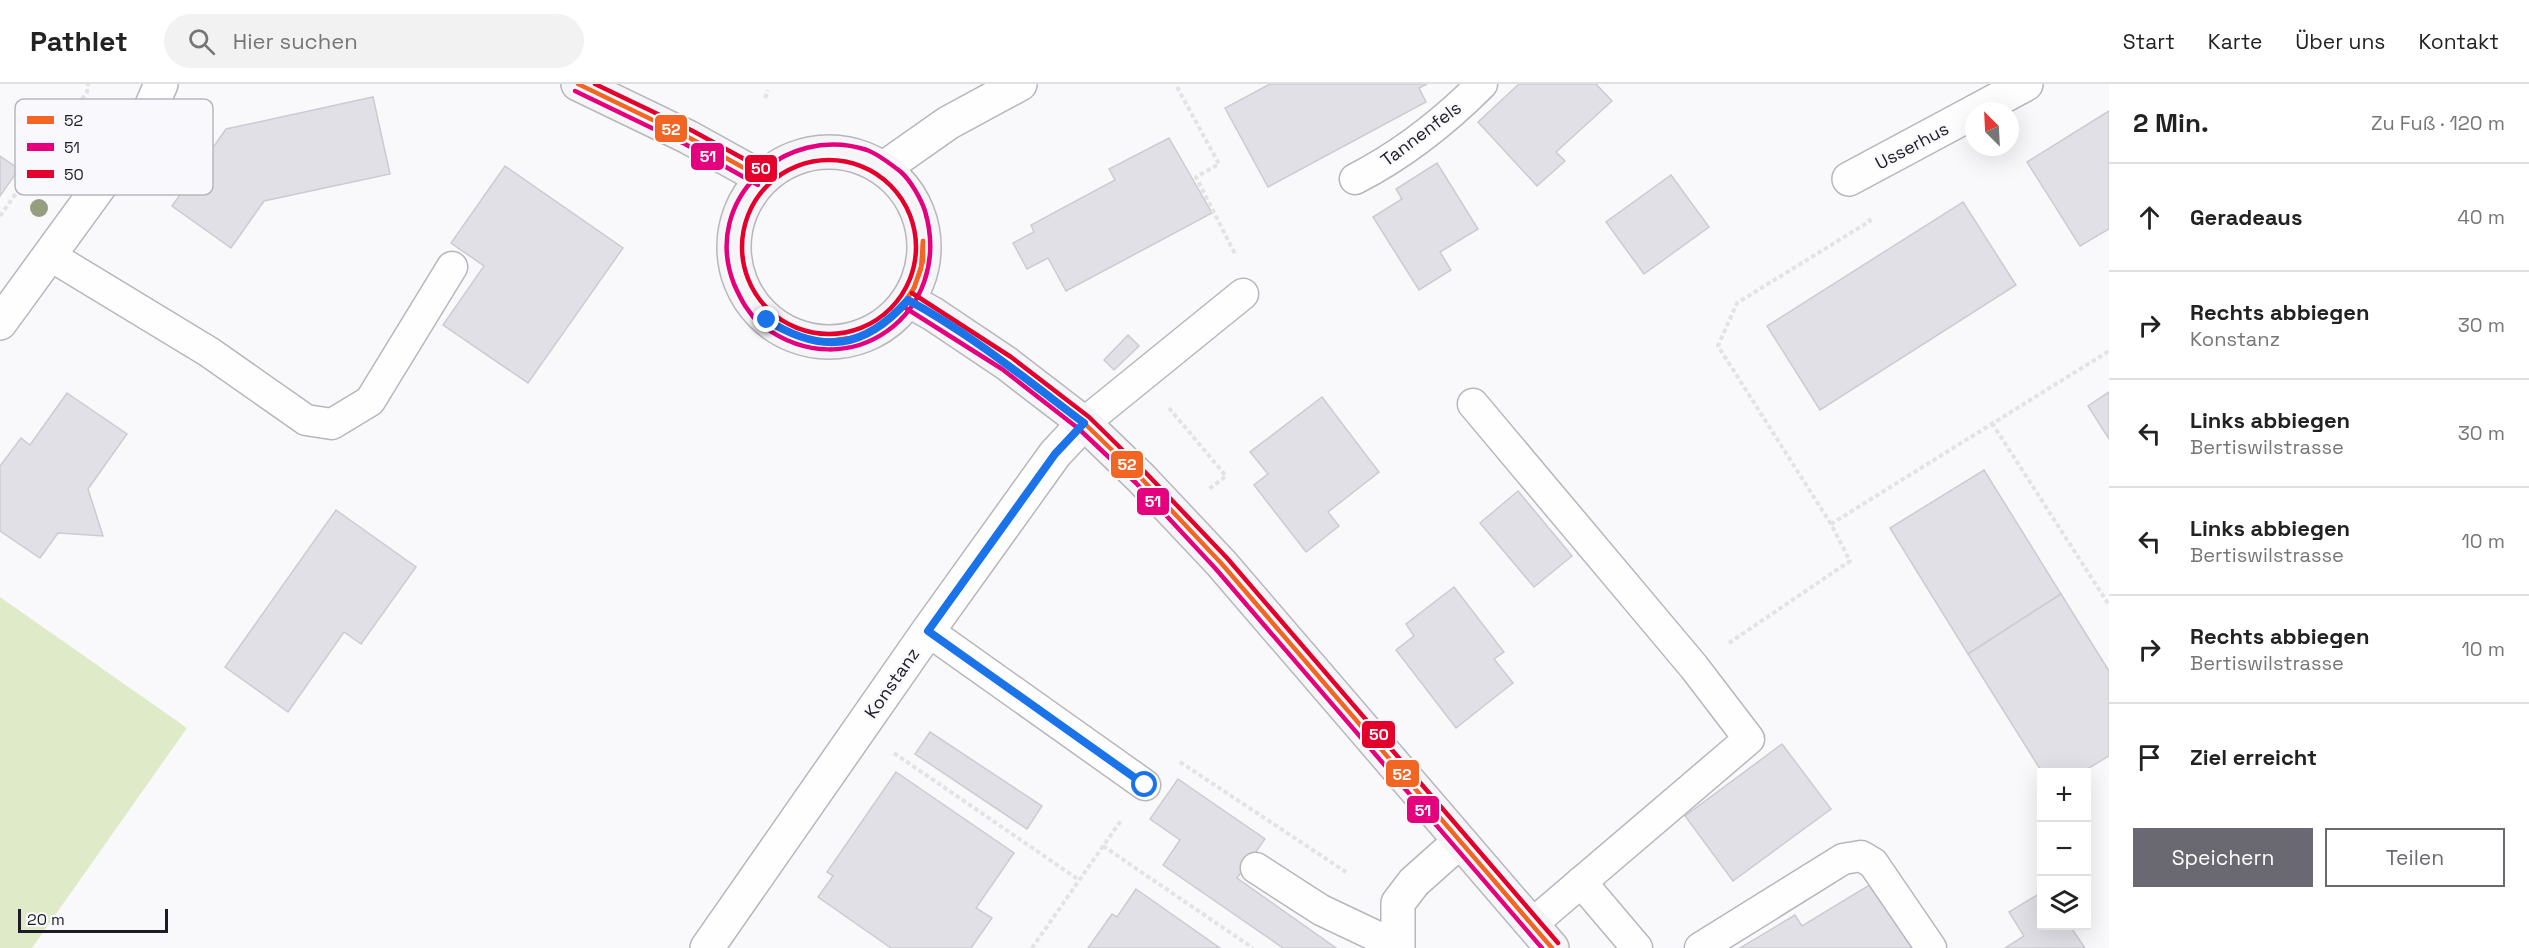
<!DOCTYPE html>
<html lang="de">
<meta charset="utf-8">
<style>
:root{--surface:#fff;--page:#f2f2f2;--text:#222;--muted:#767676;--line:#e0e0e0;--accent:#6a6971}
body{margin:0;font-family:"Space Grotesk",sans-serif;background:var(--page);color:var(--text)}
.controls{position:absolute;right:18px;bottom:18px;display:grid;overflow:hidden;border-radius:0px;box-shadow:0 6px 24px #0002}
.controls button{width:54px;height:54px;display:grid;place-items:center;padding:0;border:0;border-bottom:2px solid var(--line);background:var(--surface);color:var(--text);font:30px sans-serif}
.compass{position:absolute;left:1965px;top:18px;width:54px;height:54px;border-radius:50%;background:var(--surface);box-shadow:0 6px 24px #0002;rotate:336deg}
.scale{position:absolute;left:18px;bottom:15px;width:150px;box-sizing:border-box;padding-left:6px;border:3px solid #1d1c26;border-top:0;font-size:16px;line-height:21px;white-space:nowrap;color:#1d1c26;-webkit-text-stroke:4px #f8f8fd;paint-order:stroke}
.stop{position:absolute;width:18px;height:18px;margin:-14px;border:4px solid #1a73e8;border-radius:50%;background:#fff}
.stop.end{background:#1a73e8;border-color:#fff;box-shadow:0 2px 6px #0008}
.list{margin:0;padding:0;list-style:none}
h2{display:flex;justify-content:space-between;align-items:center;height:78px;margin:0;padding:0 24px;font-size:26px}
h2 small{font-size:20px;font-weight:400;color:var(--muted)}
.list li{display:grid;grid-template-columns:39px 1fr auto;gap:18px;align-items:center;box-sizing:border-box;height:108px;padding:0 24px;border-top:2px solid var(--line)}
.list b{display:block;font-size:22px;white-space:nowrap}
.list p{margin:0;font-size:20px;white-space:nowrap;color:var(--muted)}
.list em{font-size:20px;font-style:normal;color:var(--muted)}
.actions{display:flex;gap:12px;padding:18px 24px}
.actions a{flex:1;padding:14px 0;border:2px solid var(--accent);border-radius:0px;text-align:center;font-size:21px;color:var(--accent)}
.actions .main{background:var(--accent);color:#fff}
.icon{flex:none;width:33px;height:33px;fill:none;stroke:currentColor;stroke-width:2;stroke-linecap:round;stroke-linejoin:round}
.map{position:relative;flex:none;width:2109px;height:864px;overflow:hidden}
header{display:flex;align-items:center;gap:36px;box-sizing:border-box;height:84px;padding:0 30px;background:var(--surface);border-bottom:2px solid var(--line)}
header strong{font-size:28px}
nav{display:flex;gap:33px;margin-inline-start:auto;font-size:21px}
.search{width:420px;height:54px;background:var(--page);display:flex;align-items:center;gap:15px;box-sizing:border-box;padding:0 21px;border-radius:33px;color:var(--muted);font-size:22px}
main{display:flex}
aside{flex:1;background:var(--surface)}
.map>svg:first-child{display:block}
.green{fill:#dfebc8}
.building{fill:#e1e0e7;stroke:#cccbd2;stroke-width:1.5}
.lines{fill:none;stroke-linecap:round;stroke-linejoin:round}
.service-casing{stroke:#b8b6bd;stroke-width:33}
.minor-casing{stroke:#b8b6bd;stroke-width:36}
.tertiary-casing{stroke:#b8b6bd;stroke-width:36}
.secondary-casing{stroke:#b8b6bd;stroke-width:36}
.path{stroke:#e3e3e4;stroke-width:4;stroke-dasharray:4.5 3;stroke-linecap:butt}
.service{stroke:#fefeff;stroke-width:30}
.minor{stroke:#fefeff;stroke-width:33}
.tertiary{stroke:#fefeff;stroke-width:33}
.secondary{stroke:#f5f5f7;stroke-width:33}
.bus-1-casing{stroke:#f8f8fd;stroke-width:9}
.bus-2-casing{stroke:#f8f8fd;stroke-width:9}
.bus-3-casing{stroke:#f8f8fd;stroke-width:9}
.bus-1{stroke:#f26522;stroke-width:4.5}
.bus-2{stroke:#e5007d;stroke-width:4.5}
.bus-3{stroke:#e4002b;stroke-width:4.5}
.tree{fill:#969e80}
.route{stroke:#1a73e8;stroke-width:8}
.labels{text-anchor:middle;stroke-width:4.5;stroke-linejoin:round;paint-order:stroke}
.street-label{font-size:18px;fill:#1d1c26;stroke:#f8f8fd}
.key{fill:#f8f8fd;stroke:#b6b6bc;stroke-width:1.5}
.key-label{font-size:16px;fill:#1d1c26}
.line-badge{stroke:#f8f8fd;stroke-width:2}
.badge-label{font-size:16px;text-anchor:middle;font-weight:bold;fill:#fff}
</style>
<header>
<strong>Pathlet</strong>
<div class="search"><svg class="icon" aria-label="search" viewBox="0 0 24 24"><circle cx="10" cy="10" r="6"/><path d="M15 15l6 6"/></svg>Hier suchen</div>
<nav><a>Start</a><a>Karte</a><a>Über uns</a><a>Kontakt</a></nav>
</header>
<main>
<div class="map">
<svg width="2109" height="864" viewBox="0 0 2109 864">
<rect width="100%" height="100%" fill="#f9f9fc"/>
<polygon class="green" points="0,513 187,644 32,864 0,864"/>
<g class="building">
<polygon points="1270,0 1427,0 1419,4 1426,18 1268,103 1225,24"/>
<polygon points="1519,0 1596,0 1612,17 1556,68 1565,77 1537,102 1478,38"/>
<polygon points="373,13 390,90 264,117 231,164 172,122 226,45"/>
<polygon points="2109,27 2109,145 2080,162 2027,78"/>
<polygon points="1169,54 1212,129 1066,207 1048,174 1027,185 1013,159 1034,148 1031,141 1115,96 1109,85"/>
<polygon points="0,72 19,85 0,112"/>
<polygon points="1437,79 1478,145 1440,168 1451,186 1419,206 1373,133 1402,115 1396,105"/>
<polygon points="505,82 623,164 528,299 443,241 484,182 451,159"/>
<polygon points="1671,91 1709,143 1644,190 1606,138"/>
<polygon points="1963,118 2016,201 1820,326 1767,242"/>
<polygon points="1128,251 1139,262 1114,286 1104,276"/>
<polygon points="2109,308 2109,355 2088,322"/>
<polygon points="67,309 127,350 88,405 103,452 58,449 40,474 0,447 0,382 21,354 30,361"/>
<polygon points="1322,313 1379,388 1328,428 1339,442 1306,468 1254,401 1268,390 1250,368"/>
<polygon points="1984,386 2061,510 1968,570 1890,444"/>
<polygon points="1518,407 1572,472 1534,503 1480,439"/>
<polygon points="336,426 416,483 361,560 344,548 288,628 225,583"/>
<polygon points="1454,503 1504,568 1494,575 1513,599 1456,644 1396,566 1414,552 1406,540"/>
<polygon points="2061,510 2109,587 2109,672 2082,688 2042,688 1968,570"/>
<polygon points="930,648 1042,722 1027,745 915,670"/>
<polygon points="1782,660 1831,725 1733,797 1685,732"/>
<polygon points="896,688 1014,769 976,824 992,834 971,864 891,864 818,813 833,792 827,788"/>
<polygon points="1178,695 1265,755 1237,794 1336,864 1283,864 1163,781 1180,756 1150,735"/>
<polygon points="1876,797 1917,864 1740,864 1795,831 1802,842"/>
<polygon points="1136,805 1220,864 1088,864 1112,830 1117,833"/>
<polygon points="2042,808 2042,842 2070,842 2085,864 2005,864 2024,852 2009,828"/>
</g>
<g class="lines">
<defs>
<g id="service">
<path d="M1355 95C1402 71 1445 37 1482 0"/>
<polyline points="49,171 209,268 306,336 332,340 370,317 452,183"/>
<polyline points="1473,320 1694,583 1749,655 1531,841"/>
<polyline points="1084,339 1243,210"/>
<polyline points="928,547 1145,701"/>
<polyline points="1256,784 1321,826 1397,862"/>
<polyline points="1581,798 1637,864"/>
<polyline points="1700,864 1843,775 1861,772 1873,779 1931,864"/>
</g>
<g id="minor">
<polyline points="1976,27 2026,0"/>
<polyline points="1849,95 1974,28"/>
<polyline points="0,239 142,44 161,0"/>
<polyline points="707,864 928,547 1055,370 1084,339"/>
<polyline points="1398,864 1398,819 1414,798 1459,758"/>
</g>
<polyline id="tertiary" points="884,84 948,39 1020,0"/>
<g id="secondary">
<polyline points="578,0 688,53 762,94"/>
<circle cx="829" cy="163" r="95"/>
<polyline points="908,216 933,230 1006,279 1084,339 1141,394 1221,479 1552,864"/>
</g>
</defs>
<use href="#service" class="service-casing"/>
<use href="#minor" class="minor-casing"/>
<use href="#tertiary" class="tertiary-casing"/>
<use href="#secondary" class="secondary-casing"/>
<g class="path">
<polyline points="1177,3 1219,80 1196,93 1236,172"/>
<polyline points="765,14 768,6"/>
<polyline points="0,132 87,8 88,0"/>
<polyline points="1169,324 1226,392 1209,405"/>
<polyline points="1992,339 2109,521"/>
<polyline points="1831,440 1718,262 1737,219 1870,137 1868,133"/>
<polyline points="1729,559 1850,477 1831,440 2109,267"/>
<polyline points="894,669 1079,796"/>
<polyline points="1180,678 1349,790"/>
<polyline points="1103,762 1253,864"/>
<polyline points="1032,864 1122,735"/>
</g>
<use href="#service" class="service"/>
<use href="#minor" class="minor"/>
<use href="#tertiary" class="tertiary"/>
<use href="#secondary" class="secondary"/>
<defs>
<g id="bus-1">
<polyline points="578,0 688,53 762,94"/>
<polyline points="914,204 921,185 923,157"/>
<polyline points="914,204 923,177 923,157"/>
<polyline points="908,216 1006,279 1084,339 1141,394 1221,479 1552,864"/>
<polyline points="883,241 900,225 914,204"/>
<polyline points="883,241 899,227 914,204"/>
<polyline points="827,257 855,255 883,241"/>
<polyline points="827,257 858,253 883,241"/>
</g>
<g id="bus-2">
<polyline points="575,7 685,60 758,101"/>
<polyline points="904,223 1002,285 1079,345 1136,399 1215,484 1542,864"/>
<path d="M761 241C748 229 741 216 734 200 701 116 785 39 867 66 878 70 892 81 901 88 911 97 921 115 925 127 955 229 849 306 763 242"/>
</g>
<g id="bus-3">
<polyline points="595,0 691,46 766,87"/>
<circle cx="829" cy="163" r="87"/>
<polyline points="912,209 1011,273 1089,333 1146,389 1227,474 1558,859"/>
</g>
</defs>
<use href="#bus-1" class="bus-1-casing"/>
<use href="#bus-2" class="bus-2-casing"/>
<use href="#bus-3" class="bus-3-casing"/>
<use href="#bus-1" class="bus-1"/>
<use href="#bus-2" class="bus-2"/>
<use href="#bus-3" class="bus-3"/>
</g>
<circle class="tree" cx="39" cy="124" r="9"/>
<g class="lines">
<path class="route" d="M767 236C822 271 865 265 908 216 971 250 1027 296 1084 339L1055 370 928 547 1145 701"/>
</g>
<g class="labels">
<g class="street-label">
<text transform="translate(1421 50) rotate(-37)" y="6">Tannenfels</text>
<text transform="translate(1912 62) rotate(-28)" y="6">Usserhus</text>
<text transform="translate(892 599) rotate(-55)" y="6">Konstanz</text>
</g>
</g>
<rect x="15" y="15" width="198" height="96" rx="9" class="key"/>
<rect x="27" y="32" width="27" height="8" fill="#f26522"/>
<rect x="27" y="59" width="27" height="8" fill="#e5007d"/>
<rect x="27" y="86" width="27" height="8" fill="#e4002b"/>
<g class="key-label">
<text x="64" y="42">52</text>
<text x="64" y="69">51</text>
<text x="64" y="96">50</text>
</g>
<g class="line-badge">
<rect x="654" y="30" width="34" height="29" rx="6" fill="#f26522"/>
<rect x="690" y="58" width="35" height="29" rx="6" fill="#e5007d"/>
<rect x="744" y="70" width="34" height="29" rx="6" fill="#e4002b"/>
<rect x="1110" y="366" width="34" height="29" rx="6" fill="#f26522"/>
<rect x="1136" y="403" width="34" height="29" rx="6" fill="#e5007d"/>
<rect x="1361" y="636" width="35" height="29" rx="6" fill="#e4002b"/>
<rect x="1385" y="675" width="35" height="29" rx="6" fill="#f26522"/>
<rect x="1406" y="711" width="34" height="29" rx="6" fill="#e5007d"/>
</g>
<g class="badge-label">
<text x="671" y="51">52</text>
<text x="708" y="78">51</text>
<text x="761" y="90">50</text>
<text x="1127" y="386">52</text>
<text x="1153" y="423">51</text>
<text x="1379" y="656">50</text>
<text x="1402" y="696">52</text>
<text x="1423" y="732">51</text>
</g>
</svg>
<div class="controls">
<button>+</button>
<button>−</button>
<button><svg class="icon" aria-label="layers" viewBox="0 0 24 24"><path d="M12 4l9 5-9 5-9-5zM3 14l9 5 9-5"/></svg></button>
</div>
<svg class="compass" viewBox="-18 -18 36 36"><path d="M0-13l5 13h-10z" fill="#e53935"/><path d="M0 13l5-13h-10z" fill="#767676"/></svg>
<div class="scale">20 m</div>
<div class="stop" style="left:1145px;top:701px"></div>
<div class="stop end" style="left:767px;top:236px"></div>
</div>
<aside>
<h2>2 Min.<small>Zu Fuß · 120 m</small></h2>
<ul class="list">
<li><svg class="icon" aria-label="ahead" viewBox="0 0 24 24"><path d="M12 20V5M6 11l6-6 6 6"/></svg><div><b>Geradeaus</b></div><em>40 m</em></li>
<li><svg class="icon" aria-label="right" viewBox="0 0 24 24"><path d="M7 20v-9h11M14 6l5 5-5 5"/></svg><div><b>Rechts abbiegen</b><p>Konstanz</p></div><em>30 m</em></li>
<li><svg class="icon" aria-label="left" viewBox="0 0 24 24"><path d="M17 20v-9H6M10 6l-5 5 5 5"/></svg><div><b>Links abbiegen</b><p>Bertiswilstrasse</p></div><em>30 m</em></li>
<li><svg class="icon" aria-label="left" viewBox="0 0 24 24"><path d="M17 20v-9H6M10 6l-5 5 5 5"/></svg><div><b>Links abbiegen</b><p>Bertiswilstrasse</p></div><em>10 m</em></li>
<li><svg class="icon" aria-label="right" viewBox="0 0 24 24"><path d="M7 20v-9h11M14 6l5 5-5 5"/></svg><div><b>Rechts abbiegen</b><p>Bertiswilstrasse</p></div><em>10 m</em></li>
<li><svg class="icon" aria-label="arrive" viewBox="0 0 24 24"><path d="M6 21V4h12l-3 4 3 4H6"/></svg><div><b>Ziel erreicht</b></div></li>
</ul>
<div class="actions"><a class="main">Speichern</a><a>Teilen</a></div>
</aside>
</main>
